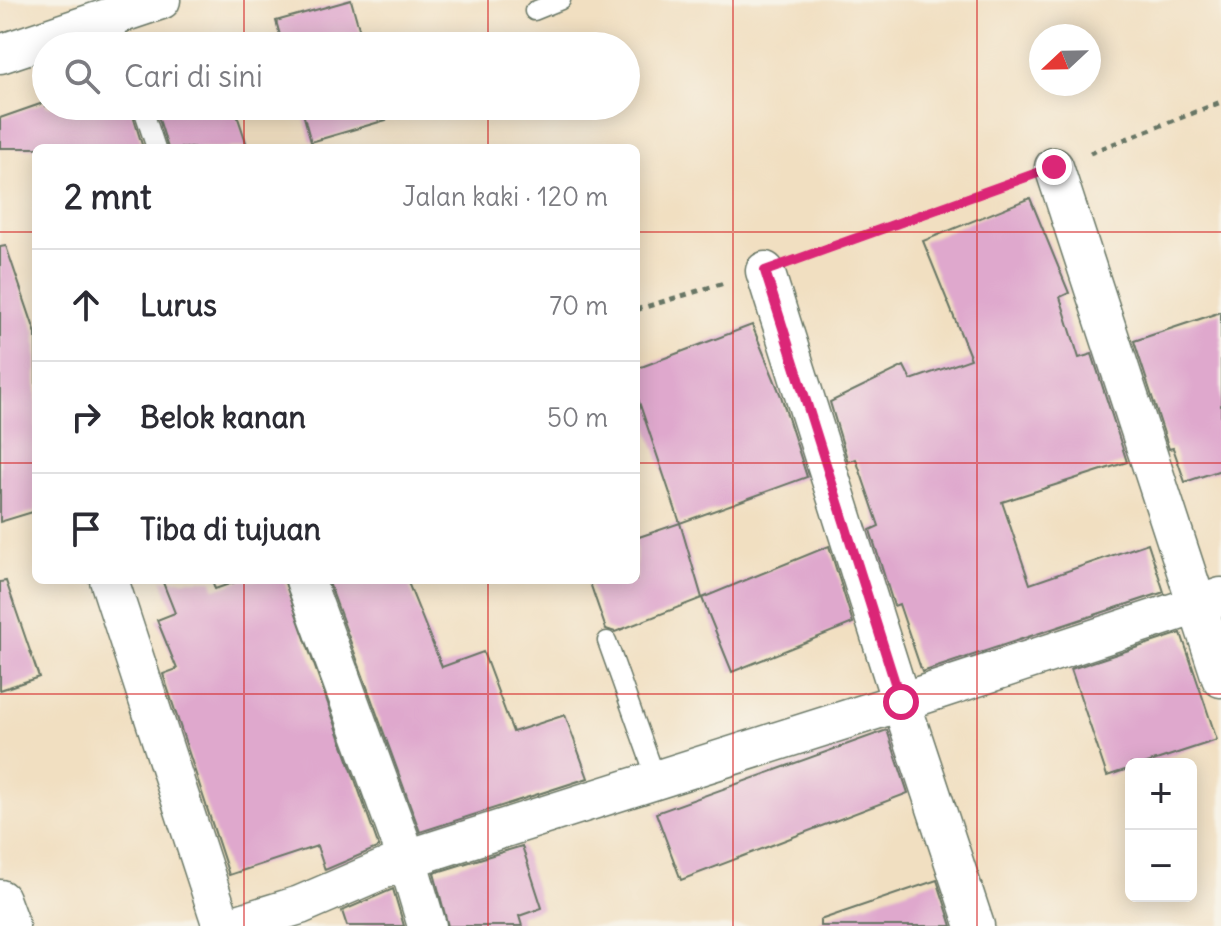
<!DOCTYPE html>
<html lang="id">
<meta charset="utf-8">
<style>
:root{--surface:#fff;--page:#f7f7f7;--text:#2b2b33;--muted:#7c7c81;--line:#e1e1e2}
body{margin:0;font-family:Delius,sans-serif;background:var(--page);color:var(--text)}
.controls{position:absolute;right:24px;bottom:24px;display:grid;overflow:hidden;border-radius:12px;box-shadow:0 4px 20px #0003}
.controls button{width:72px;height:72px;display:grid;place-items:center;padding:0;border:0;border-bottom:2px solid var(--line);background:var(--surface);color:var(--text);font:40px sans-serif}
.compass{position:absolute;left:1029px;top:24px;width:72px;height:72px;border-radius:50%;background:var(--surface);box-shadow:0 4px 20px #0003;rotate:248deg}
.stop{position:absolute;width:24px;height:24px;margin:-18px;border:6px solid #db2777;border-radius:50%;background:#fff}
.stop.end{background:#db2777;border-color:#fff;box-shadow:0 2px 8px #0008}
.list{margin:0;padding:0;list-style:none}
h2{display:flex;justify-content:space-between;align-items:center;height:104px;margin:0;padding:0 32px;font-size:34px}
h2 small{font-size:26px;font-weight:400;color:var(--muted)}
.list li{display:grid;grid-template-columns:52px 1fr auto;gap:24px;align-items:center;box-sizing:border-box;height:112px;padding:0 32px;border-top:2px solid var(--line)}
.list b{display:block;font-size:30px;white-space:nowrap}
.list em{font-size:26px;font-style:normal;color:var(--muted)}
.icon{flex:none;width:44px;height:44px;fill:none;stroke:currentColor;stroke-width:2;stroke-linecap:round;stroke-linejoin:round}
.map{position:relative;flex:none;width:1221px;height:926px;overflow:hidden}
.search{position:absolute;background:var(--surface);box-shadow:0 4px 20px #0003;left:32px;top:32px;width:608px;height:88px;display:flex;align-items:center;gap:20px;box-sizing:border-box;padding:0 28px;border-radius:44px;color:var(--muted);font-size:30px}
.panel{position:absolute;background:var(--surface);box-shadow:0 4px 20px #0003;left:32px;top:144px;width:608px;height:440px;border-radius:12px}
.map>svg:first-child{display:block}
.building{fill:#dfa8cd}
.lines{fill:none;stroke-linecap:round;stroke-linejoin:round}
.service-casing{stroke:#687665;stroke-width:21}
.minor-casing{stroke:#687665;stroke-width:41}
.path{stroke:#687665;stroke-width:5;stroke-dasharray:6 6;stroke-linecap:butt}
.service{stroke:#fff;stroke-width:18}
.minor{stroke:#fff;stroke-width:38}
.route{stroke:#db2777;stroke-width:10}
.grid{fill:none;stroke:#d62828;stroke-width:2;stroke-opacity:0.55}
</style>
<div class="map">
<svg width="1221" height="926" viewBox="0 0 1221 926">
<rect width="100%" height="100%" fill="#f7f3e8"/>
<filter id="ink" filterUnits="userSpaceOnUse"><feTurbulence type="fractalNoise" baseFrequency=".0125" numOctaves="2"/><feDisplacementMap in="SourceGraphic" scale="16" xChannelSelector="R" yChannelSelector="G"/><feConvolveMatrix kernelMatrix="1 2 1 2 8 2 1 2 1" color-interpolation-filters="sRGB"/></filter>
<filter id="wash" filterUnits="userSpaceOnUse"><feTurbulence type="fractalNoise" baseFrequency=".006" numOctaves="4" result="noise"/><feDisplacementMap in="SourceGraphic" scale="32" xChannelSelector="R" yChannelSelector="G"/><feGaussianBlur stdDeviation="1.8" result="paint"/><feColorMatrix in="noise" values="0 0 0 0 0 0 0 0 0 0 0 0 0 0 0 0 0 1.4 0 .05"/><feComposite in="paint" operator="in"/></filter>
<g filter="url(#wash)">
<rect width="100%" height="100%" fill="#f1dfc1"/>
<g id="blocks">
<g class="building">
<polygon points="351,0 364,46 283,46 276,21"/>
<polygon points="46,102 46,106 130,106 143,148 0,148 0,118"/>
<polygon points="155,106 234,106 248,148 168,148"/>
<polygon points="301,106 382,106 386,120 311,142"/>
<polygon points="1030,198 1069,293 1060,297 1079,358 1092,354 1127,462 1002,502 1030,584 1148,543 1164,592 922,672 899,604 894,606 870,530 879,526 856,459 848,462 830,402 904,366 911,380 971,359 923,241"/>
<polygon points="6,246 36,334 36,511 0,522 0,247"/>
<polygon points="1221,312 1221,470 1185,482 1173,448 1169,449 1134,341"/>
<polygon points="752,325 781,396 807,477 680,523 636,393 636,369"/>
<polygon points="680,523 702,598 615,632 606,629 589,580 636,580 636,538"/>
<polygon points="829,546 853,623 732,672 702,598"/>
<polygon points="162,580 212,580 215,589 241,580 284,580 379,847 325,870 317,846 229,875 163,674 177,669 157,620 175,613"/>
<polygon points="328,580 407,580 442,667 483,652 513,732 565,715 588,778 420,832"/>
<polygon points="6,581 39,677 0,690 0,582"/>
<polygon points="1181,633 1217,740 1144,764 1131,764 1131,768 1107,776 1071,669"/>
<polygon points="887,730 908,793 681,880 656,813"/>
<polygon points="522,846 542,908 519,916 522,926 448,926 434,873"/>
<polygon points="937,880 952,926 820,926 820,920"/>
<polygon points="393,889 404,926 347,926 342,911"/>
</g>
</g>
</g>
<g filter="url(#ink)">
<use href="#blocks" fill-opacity="0" stroke="#687665" stroke-width="2"/>
<g class="lines">
<defs>
<g id="service">
<polyline points="534,11 561,0"/>
<polyline points="107,18 122,46"/>
<polyline points="142,106 156,148"/>
<polyline points="607,641 657,781"/>
</g>
<g id="minor">
<polyline points="0,54 161,0"/>
<polyline points="1054,167 1221,678"/>
<polyline points="765,271 901,702 1221,597"/>
<polyline points="109,580 222,926"/>
<polyline points="305,580 407,859 427,926"/>
<polyline points="0,899 10,926"/>
<polyline points="231,926 300,905 407,859 901,702 975,926"/>
</g>
</defs>
<use href="#service" class="service-casing"/>
<use href="#minor" class="minor-casing"/>
<g class="path">
<polyline points="1090,153 1221,102"/>
<polyline points="801,258 1017,180"/>
<polyline points="636,310 727,282"/>
</g>
<use href="#service" class="service"/>
<use href="#minor" class="minor"/>
</g>
</g>
<g class="lines" filter="url(#ink)">
<polyline class="route" points="901,702 765,271 1054,167"/>
</g>
<path class="grid" d="M244 0V46M488 0V46M733 0V926M977 0V926M244 106V148M488 106V148M0 232H36M636 232H1221M0 463H36M636 463H1221M244 580V926M488 580V926M0 694H1221"/>
</svg>
<div class="controls">
<button>+</button>
<button>−</button>
</div>
<svg class="compass" viewBox="-18 -18 36 36"><path d="M0-13l5 13h-10z" fill="#e53935"/><path d="M0 13l5-13h-10z" fill="#7c7c81"/></svg>
<div class="stop" style="left:901px;top:702px"></div>
<div class="stop end" style="left:1054px;top:167px"></div>
<div class="search"><svg class="icon" aria-label="search" viewBox="0 0 24 24"><circle cx="10" cy="10" r="6"/><path d="M15 15l6 6"/></svg>Cari di sini</div>
<section class="panel">
<h2>2 mnt<small>Jalan kaki · 120 m</small></h2>
<ul class="list">
<li><svg class="icon" aria-label="ahead" viewBox="0 0 24 24"><path d="M12 20V5M6 11l6-6 6 6"/></svg><div><b>Lurus</b></div><em>70 m</em></li>
<li><svg class="icon" aria-label="right" viewBox="0 0 24 24"><path d="M7 20v-9h11M14 6l5 5-5 5"/></svg><div><b>Belok kanan</b></div><em>50 m</em></li>
<li><svg class="icon" aria-label="arrive" viewBox="0 0 24 24"><path d="M6 21V4h12l-3 4 3 4H6"/></svg><div><b>Tiba di tujuan</b></div></li>
</ul>
</section>
</div>
